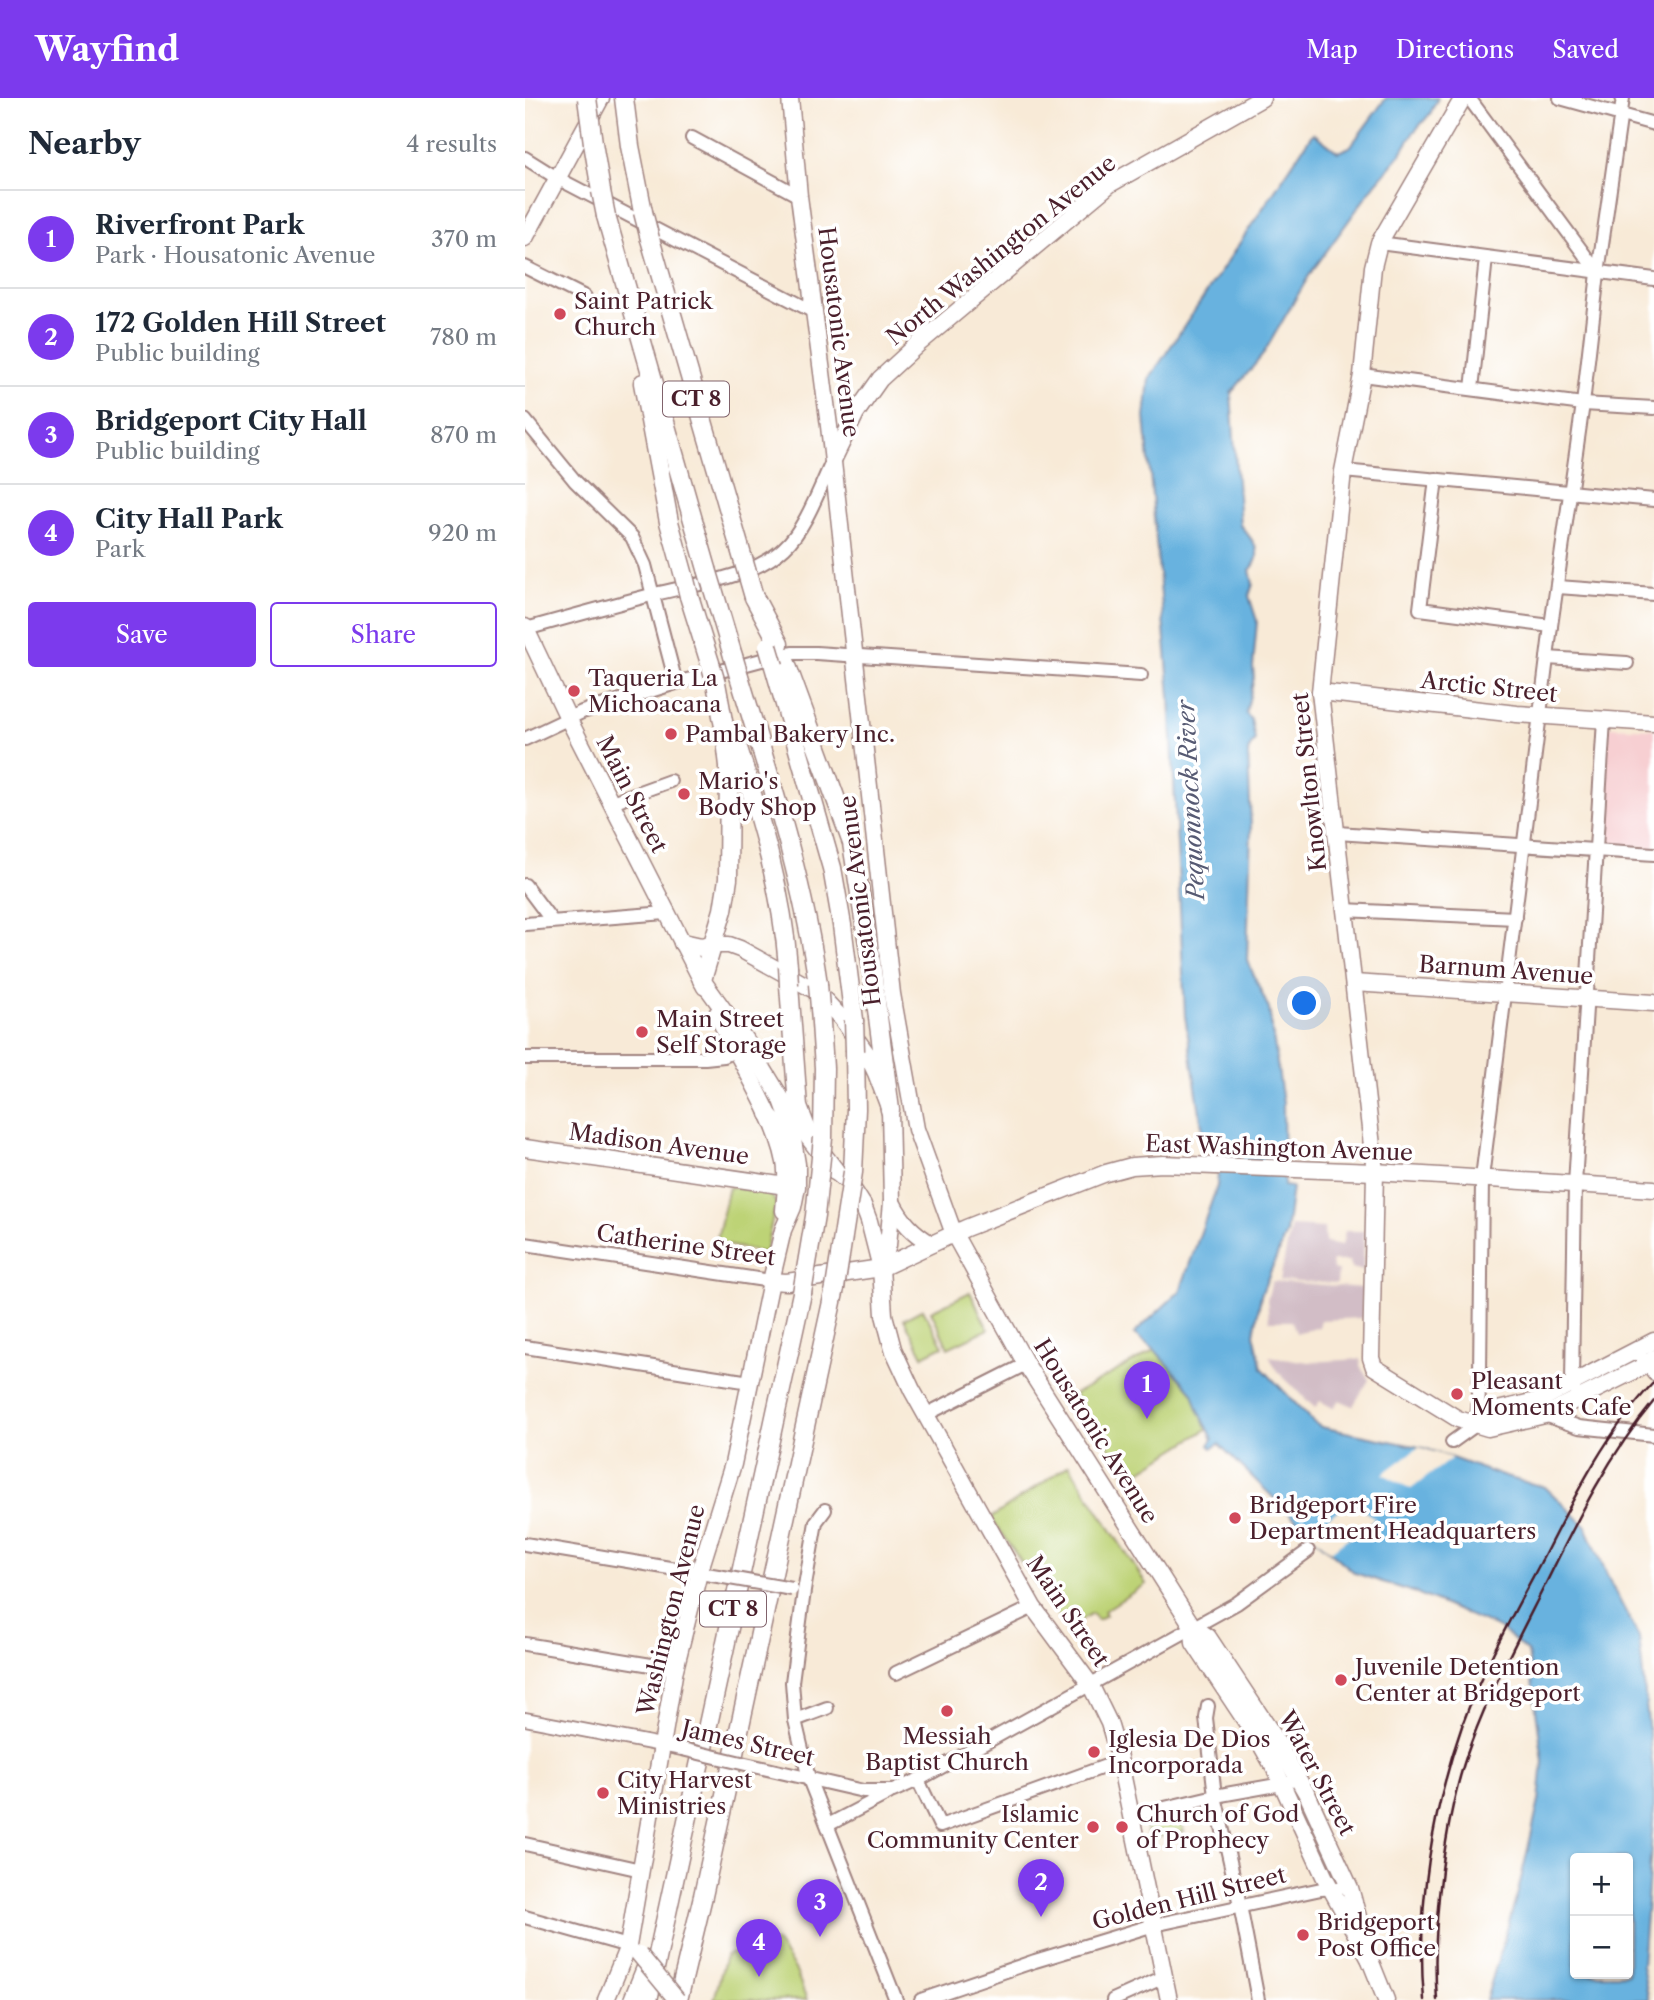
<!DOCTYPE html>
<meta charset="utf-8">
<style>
:root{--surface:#fff;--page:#f6f6f7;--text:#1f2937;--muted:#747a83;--line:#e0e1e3;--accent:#7c3aed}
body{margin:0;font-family:"Libre Caslon Text",serif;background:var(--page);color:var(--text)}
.controls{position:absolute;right:21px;bottom:21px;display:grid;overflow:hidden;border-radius:7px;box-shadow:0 2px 5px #0004}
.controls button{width:63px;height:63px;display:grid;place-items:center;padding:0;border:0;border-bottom:2px solid var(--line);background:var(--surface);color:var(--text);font:35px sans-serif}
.you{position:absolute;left:780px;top:906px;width:24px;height:24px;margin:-18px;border:5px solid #fff;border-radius:50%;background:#1a73e8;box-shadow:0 0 0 10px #1a73e833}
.badge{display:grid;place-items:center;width:46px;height:46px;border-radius:50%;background:var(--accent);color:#fff;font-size:23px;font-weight:700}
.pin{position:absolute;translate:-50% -58px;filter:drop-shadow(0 2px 4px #0008)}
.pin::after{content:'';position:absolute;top:37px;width:24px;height:21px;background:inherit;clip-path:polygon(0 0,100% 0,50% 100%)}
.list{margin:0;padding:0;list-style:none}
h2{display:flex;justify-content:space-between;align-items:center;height:91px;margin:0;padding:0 28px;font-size:30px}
h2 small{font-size:23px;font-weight:400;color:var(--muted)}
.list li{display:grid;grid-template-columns:46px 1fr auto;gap:21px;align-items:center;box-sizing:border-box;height:98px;padding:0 28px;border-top:2px solid var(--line)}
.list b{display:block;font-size:26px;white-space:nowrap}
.list p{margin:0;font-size:23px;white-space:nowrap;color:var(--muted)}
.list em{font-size:23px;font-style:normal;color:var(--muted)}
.actions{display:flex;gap:14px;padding:21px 28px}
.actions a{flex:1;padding:16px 0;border:2px solid var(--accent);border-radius:7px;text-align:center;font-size:24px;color:var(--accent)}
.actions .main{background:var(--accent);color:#fff}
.map{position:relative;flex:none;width:1129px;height:1902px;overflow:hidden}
header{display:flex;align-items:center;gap:42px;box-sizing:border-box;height:98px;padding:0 35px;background:var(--accent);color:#fff}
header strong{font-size:33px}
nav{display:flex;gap:38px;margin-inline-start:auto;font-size:24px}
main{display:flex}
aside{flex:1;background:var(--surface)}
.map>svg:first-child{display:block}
.built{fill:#f7cfd2}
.industrial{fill:#d2bdc6}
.green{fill:#bdd376;stroke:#847950;stroke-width:2}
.water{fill:#67b2df;stroke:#586885;stroke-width:2;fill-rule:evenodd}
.pier{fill:#f8ead7}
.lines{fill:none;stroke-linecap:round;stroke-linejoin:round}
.minor-casing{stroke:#a18481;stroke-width:16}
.major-casing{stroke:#a18481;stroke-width:19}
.highway-casing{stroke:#a18481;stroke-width:21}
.minor{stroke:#fff;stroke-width:12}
.major{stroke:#fff;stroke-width:16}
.highway{stroke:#fff;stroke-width:18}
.rail{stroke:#4a1f2b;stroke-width:2.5}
.minor-bridge-casing{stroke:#a18481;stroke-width:16;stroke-linecap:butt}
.major-bridge-casing{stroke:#a18481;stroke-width:19;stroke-linecap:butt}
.highway-bridge-casing{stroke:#a18481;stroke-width:21;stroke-linecap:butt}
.minor-bridge{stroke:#fff;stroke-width:12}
.major-bridge{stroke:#fff;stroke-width:16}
.highway-bridge{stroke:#fff;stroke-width:18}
.poi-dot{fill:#d1495b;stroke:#fff;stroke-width:2.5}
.labels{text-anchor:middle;stroke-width:7;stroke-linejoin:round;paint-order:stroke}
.shield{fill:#fff;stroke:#80626b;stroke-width:2}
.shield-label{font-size:21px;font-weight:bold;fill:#4a1f2b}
.street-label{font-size:23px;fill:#4a1f2b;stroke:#fff}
.poi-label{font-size:23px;fill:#4a1f2b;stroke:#fff;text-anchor:start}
.water-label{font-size:24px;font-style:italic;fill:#565a73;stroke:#fff}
</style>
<header>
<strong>Wayfind</strong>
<nav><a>Map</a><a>Directions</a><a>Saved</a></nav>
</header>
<main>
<aside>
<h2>Nearby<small>4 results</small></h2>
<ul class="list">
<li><span class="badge">1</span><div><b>Riverfront Park</b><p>Park · Housatonic Avenue</p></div><em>370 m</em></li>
<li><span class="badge">2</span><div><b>172 Golden Hill Street</b><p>Public building</p></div><em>780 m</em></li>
<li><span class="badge">3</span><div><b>Bridgeport City Hall</b><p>Public building</p></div><em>870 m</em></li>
<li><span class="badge">4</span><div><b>City Hall Park</b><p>Park</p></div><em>920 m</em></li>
</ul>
<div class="actions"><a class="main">Save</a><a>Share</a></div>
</aside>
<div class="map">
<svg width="1129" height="1902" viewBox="0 0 1129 1902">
<rect width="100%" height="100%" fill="#fff"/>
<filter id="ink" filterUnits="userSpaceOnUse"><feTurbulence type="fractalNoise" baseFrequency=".0143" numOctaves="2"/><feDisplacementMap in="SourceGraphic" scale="14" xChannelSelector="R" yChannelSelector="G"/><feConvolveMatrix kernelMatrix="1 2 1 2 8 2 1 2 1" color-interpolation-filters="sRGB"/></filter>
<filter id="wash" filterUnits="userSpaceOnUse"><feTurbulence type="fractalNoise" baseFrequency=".00686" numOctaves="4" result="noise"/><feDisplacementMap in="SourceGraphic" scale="28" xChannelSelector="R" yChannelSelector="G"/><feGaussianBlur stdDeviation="1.57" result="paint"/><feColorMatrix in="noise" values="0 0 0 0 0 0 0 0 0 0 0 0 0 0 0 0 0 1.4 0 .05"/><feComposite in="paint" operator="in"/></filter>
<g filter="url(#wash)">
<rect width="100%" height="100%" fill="#f8ead7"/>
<polygon class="built" points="1084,629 1129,631 1129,750 1076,745"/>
<g class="industrial">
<polygon points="766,1128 799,1130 800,1145 817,1148 820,1133 839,1133 838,1173 827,1170 824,1163 807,1163 808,1172 813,1173 812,1185 755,1182"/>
<polygon points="747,1183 838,1190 837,1220 796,1222 794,1229 771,1235 767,1223 744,1223 742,1202"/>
<polygon points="744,1258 784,1264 836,1261 835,1268 844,1282 828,1308 814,1302 808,1310 795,1303 790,1310 752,1273"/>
</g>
<g class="green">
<polygon points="204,1089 244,1094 251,1105 240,1155 191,1145"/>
<polygon points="445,1194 463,1231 423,1250 406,1213"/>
<polygon points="398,1211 418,1248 398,1258 379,1221"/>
<polygon points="630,1252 668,1295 682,1331 604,1380 549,1296"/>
<polygon points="544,1367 621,1486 579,1513 581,1517 572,1522 567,1515 542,1531 466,1420"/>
<polygon points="655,1716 659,1734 623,1741 620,1723"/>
<polygon points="251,1844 270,1871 282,1902 189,1902 201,1857"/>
</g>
<path class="water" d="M861 0H913L905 16 888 35 875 57 851 85 785 176 737 258 706 295 715 427C727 441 741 456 725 472L728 486 724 498 732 523 728 569 729 580 721 615 726 622 730 641 723 653 726 730 722 862 744 911 758 1005 759 1088 767 1089 761 1135 736 1197 729 1236 737 1270 788 1324 796 1329 899 1350 980 1379 1020 1389 1061 1428 1086 1486 1114 1539 1129 1682V1712L1117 1868 1124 1902H961L993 1794 1014 1703 1018 1663 1003 1554 974 1530 894 1496 830 1475 783 1434 694 1346 687 1350 684 1347 688 1341 673 1311 668 1295 630 1252 609 1236 655 1193 692 1088 695 1051 680 1048 660 918 645 598 620 319 624 281 788 35 813 54 825 49ZM1050 1760H1103V1876H1050Z"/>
<g class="pier">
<polygon points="894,1349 927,1360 886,1391 858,1376"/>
<polygon points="825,1404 850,1420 806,1453 783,1434"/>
</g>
</g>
<g filter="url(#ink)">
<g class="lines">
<defs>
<g id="minor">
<polyline points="944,0 1073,175"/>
<polyline points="1035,0 1129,26"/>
<polyline points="167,40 274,98"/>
<polyline points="0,60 32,80 289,214"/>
<polyline points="854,145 1129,181"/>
<polyline points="0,169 60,199"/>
<polyline points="837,277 1058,306 1129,310"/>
<polyline points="947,291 961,160"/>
<polyline points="0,322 50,383 107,439 120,467 151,585"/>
<polyline points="818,373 1129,402"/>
<polyline points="911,381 895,511 1026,528"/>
<polyline points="1033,489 1129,496"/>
<path d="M1 531C44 519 87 507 130 496 170 486 228 480 259 450 281 430 295 389 308 362"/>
<polyline points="1022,560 1102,565"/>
<polyline points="0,641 57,614 151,585 244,560 267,555 291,555 616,577"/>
<polyline points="87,704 145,683"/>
<polyline points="812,735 1129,756"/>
<polyline points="0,787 27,823"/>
<polyline points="819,812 990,820"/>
<polyline points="0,826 141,815"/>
<polyline points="0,960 180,960 199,958 218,949"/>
<polyline points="0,1146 246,1183"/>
<polyline points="0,1249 225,1284"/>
<polyline points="1112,1253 1129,1276"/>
<polyline points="1049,1290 1047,1284 1050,1086 1079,622"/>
<polyline points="1019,1313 1020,1317 1054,1329 1129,1337"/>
<polyline points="400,1317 501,1266"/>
<polyline points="927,1344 952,1326 955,1276 957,1080 1026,528 1058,306 1073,175 1098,0"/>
<polyline points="300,1412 291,1424 279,1493 267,1584 270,1622 284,1681 371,1902"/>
<polyline points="0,1446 193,1478"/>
<polyline points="0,1546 150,1571"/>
<polyline points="371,1575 508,1509"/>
<polyline points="683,1608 681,1620 690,1698 715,1807 733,1902"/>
<polyline points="0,1621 157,1651"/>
<polyline points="270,1622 302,1610"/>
<polyline points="225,1667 338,1693 368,1693 393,1682 712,1505 783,1453"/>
<polyline points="393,1682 415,1728 595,1663"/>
<polyline points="606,1718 690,1698 763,1685"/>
<polyline points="303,1727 364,1695"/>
<polyline points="0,1746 116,1772"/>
<polyline points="0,1819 103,1848"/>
<polyline points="396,1902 510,1863 629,1827 796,1791 814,1790"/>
<polyline points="588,1902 639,1879"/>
</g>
<g id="major">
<polyline points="265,0 274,98 304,328 367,896 391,1031 429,1136 501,1266 668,1529 683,1539 746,1634 783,1698 825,1790 845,1862"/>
<polyline points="938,0 854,145 848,169 837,277 818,373 795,594 850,1074 846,1260 849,1269 933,1321 963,1330 1020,1317 1121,1267 1129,1260"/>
<polyline points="0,140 76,0"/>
<polyline points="309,360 331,315 355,281 392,247 585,86 737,0"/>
<polyline points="0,529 43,620 180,889"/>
<polyline points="795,594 992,616 1129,625"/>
<polyline points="188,847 204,847 215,851 291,893 317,921 342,956 351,975 365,1012 367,1104 363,1147 356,1170"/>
<polyline points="829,885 1129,905"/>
<path d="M192 916C213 961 251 1017 260 1064 263 1079 260 1097 259 1113"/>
<polyline points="243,1016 261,1035 269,1041"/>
<polyline points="0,1050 261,1088"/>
<polyline points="300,1065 324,1085 338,1107 344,1123 356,1170 359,1217 368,1251 387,1292 508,1509 565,1586 584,1625 593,1655 644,1902"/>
<path d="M367 1104C377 1124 388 1135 406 1146"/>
<polyline points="246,1183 262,1184 356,1170 441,1130 581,1075 607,1068 638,1066 850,1074 1129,1091"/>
<polyline points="952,1326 964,1314 1015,1302 1129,1243"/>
<polyline points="668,1529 669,1545 734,1643 751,1673 799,1778 845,1862 861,1902"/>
<polyline points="81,1902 103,1848 150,1571 174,1475 208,1366 246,1183 258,1132 268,1109 272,1089 272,1066 265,1024 257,1002 223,946 177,882"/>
</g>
<g id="highway">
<polyline points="99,0 105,48 118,114"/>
<polyline points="68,45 76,93"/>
<polyline points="81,118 182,471"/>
<polyline points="125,141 218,461"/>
<polyline points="118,285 144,424 159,478"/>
<polyline points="188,491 208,558"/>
<polyline points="164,498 185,565"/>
<polyline points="229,499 254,546"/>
<polyline points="261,565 327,745 346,865 365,1012"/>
<polyline points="249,568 307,770 317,827 329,922"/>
<path d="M214 578C245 680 278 780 293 886"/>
<path d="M208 634C232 712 257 787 263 868"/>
<polyline points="158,845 176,849 188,847"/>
<polyline points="177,882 198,812 203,781 204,668 200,634 191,585"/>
<polyline points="264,887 273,1009 285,1040 310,1073"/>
<polyline points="295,910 299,970 298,1040"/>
<polyline points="328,1074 331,1011 330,953"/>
<polyline points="108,1902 121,1870"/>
<polyline points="123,1902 277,1195"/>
<polyline points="153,1902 178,1798 310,1190"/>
</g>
</defs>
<use href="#minor" class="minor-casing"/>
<use href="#major" class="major-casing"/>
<use href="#highway" class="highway-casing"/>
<use href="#minor" class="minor"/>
<use href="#major" class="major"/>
<use href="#highway" class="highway"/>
<g class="rail">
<path d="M899 1902C891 1809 907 1713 938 1625 959 1567 990 1513 1019 1458 1050 1397 1081 1335 1129 1284"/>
<path d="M912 1902C906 1828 920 1714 946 1645 967 1588 996 1535 1023 1481 1054 1418 1084 1357 1129 1303"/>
</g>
<defs>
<g id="minor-bridge">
<polyline points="193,1478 267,1491"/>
<polyline points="157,1651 225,1667"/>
</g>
<polyline id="major-bridge" points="114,1856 152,1902"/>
<g id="highway-bridge">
<polyline points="62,0 68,45"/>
<polyline points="76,93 81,118"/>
<polyline points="118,114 125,141"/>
<polyline points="218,461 229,499"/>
<polyline points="182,471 188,491"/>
<polyline points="159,478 164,498"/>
<polyline points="243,548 249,568"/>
<polyline points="208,558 214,578"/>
<polyline points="185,565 191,585"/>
<polyline points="263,868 264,887"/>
<polyline points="293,886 295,910"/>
<polyline points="329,922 330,953"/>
<polyline points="310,1190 328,1074"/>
<polyline points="277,1195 290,1118 298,1040"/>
</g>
</defs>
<use href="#minor-bridge" class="minor-bridge-casing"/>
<use href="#major-bridge" class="major-bridge-casing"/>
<use href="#highway-bridge" class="highway-bridge-casing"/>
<use href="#minor-bridge" class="minor-bridge"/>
<use href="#major-bridge" class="major-bridge"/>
<use href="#highway-bridge" class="highway-bridge"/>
</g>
</g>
<g class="poi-dot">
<circle cx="35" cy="216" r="7"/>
<circle cx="49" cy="593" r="7"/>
<circle cx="146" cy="636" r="7"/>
<circle cx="159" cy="696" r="7"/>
<circle cx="117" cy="934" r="7"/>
<circle cx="932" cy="1296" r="7"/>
<circle cx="710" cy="1420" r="7"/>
<circle cx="816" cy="1582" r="7"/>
<circle cx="422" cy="1613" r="7"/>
<circle cx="569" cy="1654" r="7"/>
<circle cx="78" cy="1695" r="7"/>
<circle cx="568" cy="1729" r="7"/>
<circle cx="597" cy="1729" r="7"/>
<circle cx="778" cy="1837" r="7"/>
</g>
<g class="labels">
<g class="shield">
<rect x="138" y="283.5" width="66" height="35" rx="5"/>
<rect x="175" y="1493.5" width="66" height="35" rx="5"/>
</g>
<g class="shield-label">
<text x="171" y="308">CT 8</text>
<text x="208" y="1518">CT 8</text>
</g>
<g class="street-label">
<text transform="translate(476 152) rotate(-39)" y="8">North Washington Avenue</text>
<text transform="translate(314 234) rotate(83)" y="8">Housatonic Avenue</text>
<text transform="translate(964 589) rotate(6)" y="8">Arctic Street</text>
<text transform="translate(784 684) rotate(-96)" y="8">Knowlton Street</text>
<text transform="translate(107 696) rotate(63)" y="8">Main Street</text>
<text transform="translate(335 803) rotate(-97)" y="8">Housatonic Avenue</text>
<text transform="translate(981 872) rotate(4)" y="8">Barnum Avenue</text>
<text transform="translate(134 1046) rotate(8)" y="8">Madison Avenue</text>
<text transform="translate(754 1050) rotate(2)" y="8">East Washington Avenue</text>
<text transform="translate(161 1147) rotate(8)" y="8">Catherine Street</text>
<text transform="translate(571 1333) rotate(58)" y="8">Housatonic Avenue</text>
<text transform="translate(146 1512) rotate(-76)" y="8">Washington Avenue</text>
<text transform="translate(543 1513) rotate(56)" y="8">Main Street</text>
<text transform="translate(223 1645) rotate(13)" y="8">James Street</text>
<text transform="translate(792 1675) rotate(62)" y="8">Water Street</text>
<text transform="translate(664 1800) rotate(-14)" y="8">Golden Hill Street</text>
</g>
<g class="poi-label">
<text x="49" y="211">Saint Patrick<tspan x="49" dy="26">Church</tspan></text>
<text x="63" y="588">Taqueria La<tspan x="63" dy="26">Michoacana</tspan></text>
<text x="160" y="644">Pambal Bakery Inc.</text>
<text x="173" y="691">Mario's<tspan x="173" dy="26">Body Shop</tspan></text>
<text x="131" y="929">Main Street<tspan x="131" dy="26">Self Storage</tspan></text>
<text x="946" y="1291">Pleasant<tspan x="946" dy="26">Moments Cafe</tspan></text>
<text x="724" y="1415">Bridgeport Fire<tspan x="724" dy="26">Department Headquarters</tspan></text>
<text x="830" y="1577">Juvenile Detention<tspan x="830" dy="26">Center at Bridgeport</tspan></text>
<text x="422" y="1646" text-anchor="middle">Messiah<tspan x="422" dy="26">Baptist Church</tspan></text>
<text x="583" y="1649">Iglesia De Dios<tspan x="583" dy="26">Incorporada</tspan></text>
<text x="92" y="1690">City Harvest<tspan x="92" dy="26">Ministries</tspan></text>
<text x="554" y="1724" text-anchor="end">Islamic<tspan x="554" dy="26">Community Center</tspan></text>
<text x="611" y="1724">Church of God<tspan x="611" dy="26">of Prophecy</tspan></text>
<text x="792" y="1832">Bridgeport<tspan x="792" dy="26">Post Office</tspan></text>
</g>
<g class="water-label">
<text transform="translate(666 702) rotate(-93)" y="8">Pequonnock River</text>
</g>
</g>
</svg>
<div class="controls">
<button>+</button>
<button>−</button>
</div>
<div class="you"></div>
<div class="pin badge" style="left:622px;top:1321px">1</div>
<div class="pin badge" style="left:516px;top:1819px">2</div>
<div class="pin badge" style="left:295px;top:1839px">3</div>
<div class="pin badge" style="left:234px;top:1879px">4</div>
</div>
</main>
